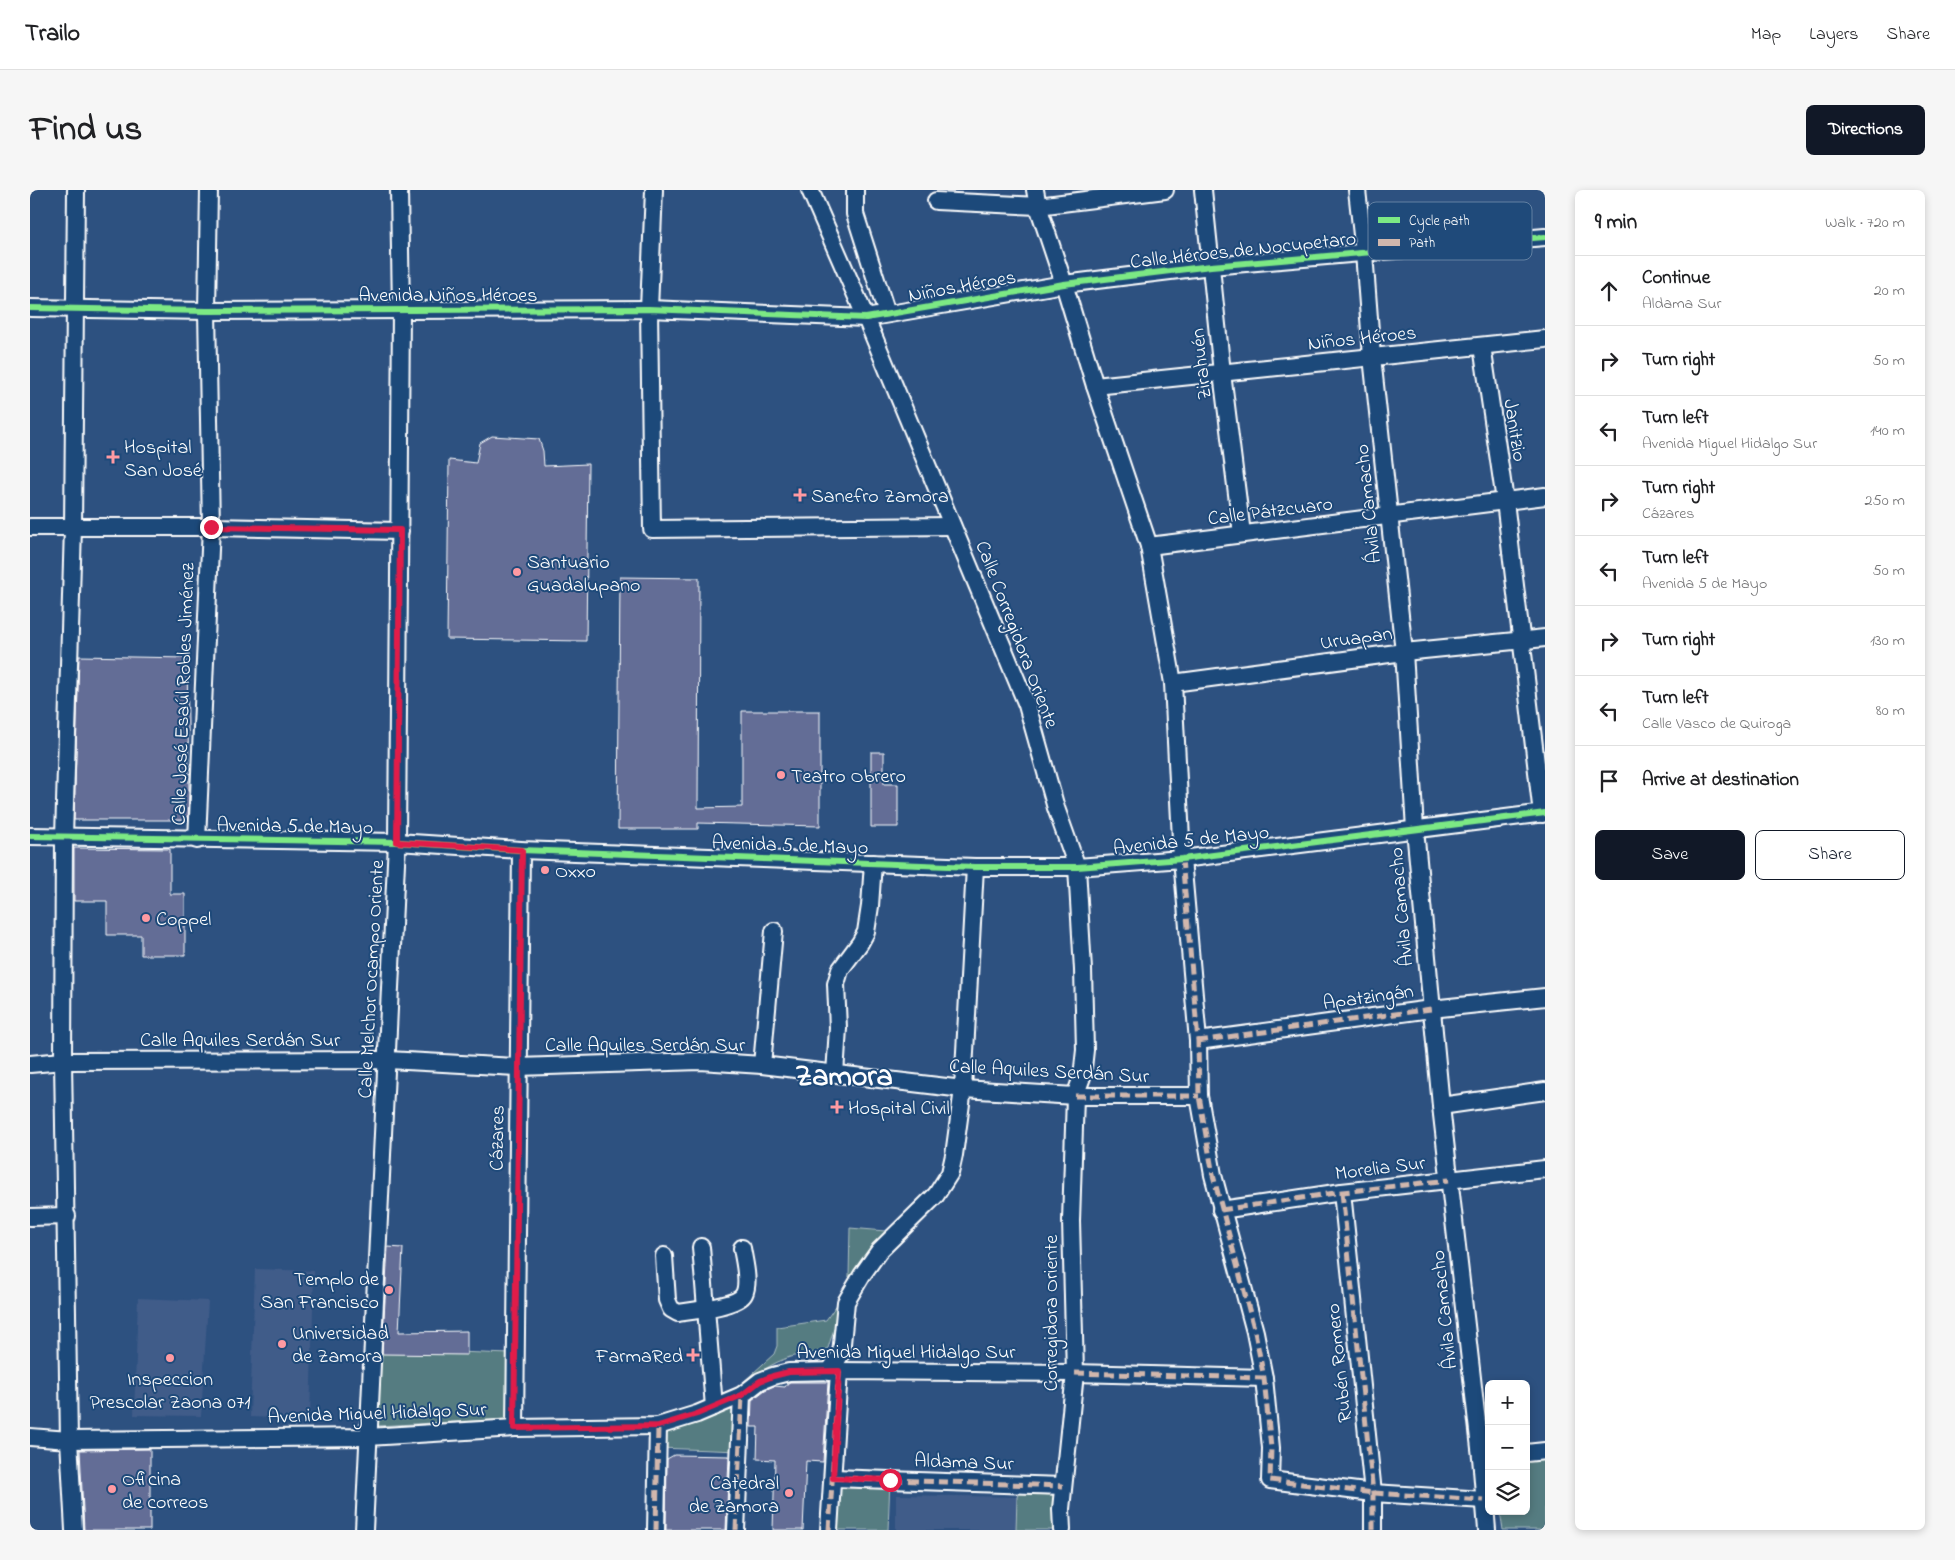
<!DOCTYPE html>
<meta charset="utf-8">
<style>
:root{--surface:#fff;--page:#f6f6f6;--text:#202124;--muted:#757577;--line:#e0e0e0;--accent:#111827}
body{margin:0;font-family:"Indie Flower",sans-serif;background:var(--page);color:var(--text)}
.controls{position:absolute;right:15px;bottom:15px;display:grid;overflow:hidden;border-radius:8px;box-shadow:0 2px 8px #0003}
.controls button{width:45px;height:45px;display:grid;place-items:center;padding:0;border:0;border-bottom:1px solid var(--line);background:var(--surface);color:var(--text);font:25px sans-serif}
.stop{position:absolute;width:15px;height:15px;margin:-11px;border:4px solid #e11d48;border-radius:50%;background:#fff}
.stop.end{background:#e11d48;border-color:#fff;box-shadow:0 1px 5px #0008}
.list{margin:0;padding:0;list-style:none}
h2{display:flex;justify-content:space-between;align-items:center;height:65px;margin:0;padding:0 20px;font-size:21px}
h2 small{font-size:16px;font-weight:400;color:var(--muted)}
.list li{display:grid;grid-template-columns:32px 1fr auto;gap:15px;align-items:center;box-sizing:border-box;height:70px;padding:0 20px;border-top:1px solid var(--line)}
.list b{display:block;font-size:19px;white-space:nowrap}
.list p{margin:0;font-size:16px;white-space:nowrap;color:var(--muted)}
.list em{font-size:16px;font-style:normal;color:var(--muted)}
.actions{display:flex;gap:10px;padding:15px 20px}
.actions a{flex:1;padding:11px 0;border:1px solid var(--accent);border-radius:8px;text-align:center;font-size:18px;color:var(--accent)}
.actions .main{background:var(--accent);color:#fff}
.icon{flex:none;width:28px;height:28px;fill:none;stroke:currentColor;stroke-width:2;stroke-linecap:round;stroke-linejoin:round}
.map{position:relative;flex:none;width:1515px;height:1340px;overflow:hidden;border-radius:8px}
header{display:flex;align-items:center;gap:30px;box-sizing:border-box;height:70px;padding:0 25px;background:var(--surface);border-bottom:1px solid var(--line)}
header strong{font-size:24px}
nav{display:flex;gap:28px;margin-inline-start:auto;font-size:18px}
.intro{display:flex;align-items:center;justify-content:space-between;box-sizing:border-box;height:120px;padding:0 30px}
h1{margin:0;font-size:35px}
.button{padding:12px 22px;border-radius:8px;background:var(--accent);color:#fff;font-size:18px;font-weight:700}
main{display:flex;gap:30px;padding:0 30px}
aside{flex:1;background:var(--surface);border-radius:8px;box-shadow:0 2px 8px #0003}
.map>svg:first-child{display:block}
.built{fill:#415c89}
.green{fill:#557b81;stroke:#aabdc0}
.building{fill:#636d96;stroke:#fff}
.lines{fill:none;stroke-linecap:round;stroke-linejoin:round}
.minor-casing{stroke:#fff;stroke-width:20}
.minor{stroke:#1f4a7a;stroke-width:16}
.quiet{stroke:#d1b7ad;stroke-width:5;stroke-dasharray:10 5;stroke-linecap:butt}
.cycleway-casing{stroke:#1f4a7a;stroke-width:9}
.cycleway{stroke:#7ce984;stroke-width:6}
.route{stroke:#e11d48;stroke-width:6}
.poi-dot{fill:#ff9aa2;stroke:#1f4a7a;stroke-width:2}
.labels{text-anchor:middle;stroke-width:4;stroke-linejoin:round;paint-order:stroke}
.street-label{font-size:20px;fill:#fff;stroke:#1f4a7a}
.poi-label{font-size:20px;fill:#fff;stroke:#1f4a7a;text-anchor:start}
.town-label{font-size:30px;font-weight:bold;fill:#fff;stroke:#1f4a7a}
.key{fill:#1f4a7a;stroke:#6280a2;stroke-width:1}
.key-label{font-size:14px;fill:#fff}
</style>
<header>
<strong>Trailo</strong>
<nav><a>Map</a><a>Layers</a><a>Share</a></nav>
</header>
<div class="intro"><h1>Find us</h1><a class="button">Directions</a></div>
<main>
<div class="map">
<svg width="1515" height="1340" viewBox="0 0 1515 1340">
<rect width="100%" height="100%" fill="#2d5180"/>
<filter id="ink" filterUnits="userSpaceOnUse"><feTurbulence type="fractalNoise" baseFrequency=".02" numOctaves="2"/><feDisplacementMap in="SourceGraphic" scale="10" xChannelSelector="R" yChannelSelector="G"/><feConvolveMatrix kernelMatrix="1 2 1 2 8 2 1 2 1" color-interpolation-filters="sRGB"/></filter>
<g filter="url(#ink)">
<g class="built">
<polygon points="225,1079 284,1081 280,1229 220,1227"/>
<polygon points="108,1108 178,1111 171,1226 104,1225"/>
<polygon points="866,1305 987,1307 986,1340 866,1340"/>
</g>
<g class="green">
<polygon points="820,1038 855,1041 819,1087"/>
<path d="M815 1103 798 1158C786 1165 773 1163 760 1167 742 1173 727 1184 711 1194L744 1164 747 1156V1137L796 1130Z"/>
<polygon points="348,1159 480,1164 479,1229 346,1236"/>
<polygon points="712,1205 710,1261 628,1258 628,1236"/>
<polygon points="1515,1270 1515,1340 1473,1340 1470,1321 1496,1321 1496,1271"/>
<polygon points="808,1289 860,1290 858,1340 804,1340"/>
<polygon points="992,1295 1033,1296 1032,1340 986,1340 987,1307"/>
</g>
<g class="building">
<polygon points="462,246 509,249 513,261 514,276 558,274 556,451 417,449 419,270 446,273 450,253"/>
<polygon points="590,387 669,388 668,618 712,617 712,521 790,521 790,636 668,633 668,639 588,639"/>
<polygon points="49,466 157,468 159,599 158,630 44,630"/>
<polygon points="841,562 854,562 854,594 868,594 868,637 841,637"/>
<polygon points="44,658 140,659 140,704 155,704 155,765 111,765 111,745 77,745 77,711 44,711"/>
<polygon points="358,1057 373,1058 369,1142 437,1141 437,1165 352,1164"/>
<polygon points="760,1192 798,1192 793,1272 776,1271 773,1340 743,1340 745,1270 727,1269 728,1237 721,1237 722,1210 735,1200 744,1196 755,1197 758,1193"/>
<polygon points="120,1259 120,1340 54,1340 50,1260"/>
<polygon points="644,1265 699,1266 696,1340 636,1340 637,1269"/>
</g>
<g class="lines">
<defs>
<g id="minor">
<polyline points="624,0 619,119 622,339 922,336"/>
<polyline points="780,0 836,128 997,515 1026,618 1047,677 1053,780 1055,860 1052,887 1045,906 1041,1031 1045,1183 1031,1319 1032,1340"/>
<polyline points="825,0 825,24 857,124"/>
<polyline points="1005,0 1008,16 1034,94 1065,196 1119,356 1143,493 1152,669 1168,851 1169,906 1183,985 1225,1142 1234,1188 1241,1258 1240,1290 1343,1303 1454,1310"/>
<polyline points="1173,0 1192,183 1212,344"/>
<polyline points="1327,0 1334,63 1342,167 1374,462 1385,639 1411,916 1451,1267 1457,1340"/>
<polyline points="906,11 1008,16 1135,0"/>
<polyline points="0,118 177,121 619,119 836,128 1034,94 1181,76 1515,47"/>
<polyline points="1452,156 1475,311 1512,624"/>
<polyline points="1065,196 1515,149"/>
<polyline points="0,337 181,337 370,341"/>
<polyline points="1119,356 1515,306"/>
<polyline points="1143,493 1374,462 1515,448"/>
<polyline points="0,646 367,652 491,660 945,677 1047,677 1152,669 1515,623"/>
<polyline points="167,650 181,337 177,121 179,0"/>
<polyline points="1168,851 1401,819 1515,807"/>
<polyline points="0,874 33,871 358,870 488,877 670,871 732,875 933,899 1045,906 1169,906"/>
<polyline points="732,875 744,741"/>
<polyline points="805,884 808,838 806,794 810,780 830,753 836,742 840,716 843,673"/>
<polyline points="1411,916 1515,901"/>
<polyline points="1312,1002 1343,1303 1343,1340"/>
<polyline points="1191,1020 1312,1002 1515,979"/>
<polyline points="0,1027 37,1026"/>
<polyline points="671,1057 684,1217"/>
<path d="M634 1066 637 1110 641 1119 648 1123C661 1121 708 1116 714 1104 720 1092 714 1071 712 1058"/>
<polyline points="799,1182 811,1164 816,1112 832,1085 849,1061 906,1005 920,983 924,965 933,899 945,677"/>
<polyline points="485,1238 491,660"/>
<polyline points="0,1247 39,1250 338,1247 485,1238 628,1236 667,1224 712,1205 730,1191 743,1186 759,1182 809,1181 1045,1183 1234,1188"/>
<polyline points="1496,1263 1515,1261"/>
<polyline points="803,1288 1033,1296"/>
<polyline points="44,1340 39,1250 33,871 34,647 43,337 46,0"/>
<polyline points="334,1340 367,652 371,120 369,0"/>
<polyline points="626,1340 628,1236"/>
<polyline points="706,1340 712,1205"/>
<polyline points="799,1340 809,1181"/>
</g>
</defs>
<use href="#minor" class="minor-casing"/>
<use href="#minor" class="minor"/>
<g class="quiet">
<polyline points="1152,669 1168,851 1169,906 1183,985 1225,1142 1234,1188 1241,1258 1240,1290 1343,1303 1454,1310"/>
<polyline points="1168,851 1401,819"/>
<polyline points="1045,906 1169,906"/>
<polyline points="1312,1002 1343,1303 1343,1340"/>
<polyline points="1191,1020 1312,1002 1419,990"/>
<polyline points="1045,1183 1234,1188"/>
<polyline points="803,1288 1033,1296"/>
<polyline points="626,1340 628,1236"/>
<polyline points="706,1340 712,1205"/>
<polyline points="799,1340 809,1181"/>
</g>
<defs>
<g id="cycleway">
<polyline points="0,118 177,121 619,119 836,128 1034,94 1181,76 1515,47"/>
<polyline points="0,646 367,652 491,660 945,677 1047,677 1152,669 1515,623"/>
</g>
</defs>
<use href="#cycleway" class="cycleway-casing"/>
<use href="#cycleway" class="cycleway"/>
</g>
</g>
<g class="lines" filter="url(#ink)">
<polyline class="route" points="181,337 370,340 367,652 492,660 484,1238 628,1236 667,1224 712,1205 730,1191 743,1186 759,1182 809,1181 803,1288 860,1290"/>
</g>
<g class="poi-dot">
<path d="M80.5 259.5h5v5h5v5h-5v5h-5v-5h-5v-5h5z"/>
<path d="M767.5 297.5h5v5h5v5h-5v5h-5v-5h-5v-5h5z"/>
<circle cx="487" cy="382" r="5"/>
<circle cx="751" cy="585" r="5"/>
<circle cx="515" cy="680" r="5"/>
<circle cx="116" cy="728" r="5"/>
<path d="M804.5 909.5h5v5h5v5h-5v5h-5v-5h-5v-5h5z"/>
<circle cx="359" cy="1100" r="5"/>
<circle cx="252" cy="1154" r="5"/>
<path d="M660.5 1157.5h5v5h5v5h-5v5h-5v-5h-5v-5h5z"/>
<circle cx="140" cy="1168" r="5"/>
<circle cx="82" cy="1299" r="5"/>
<circle cx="759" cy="1303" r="5"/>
</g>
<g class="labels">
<g class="street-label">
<text transform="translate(1213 59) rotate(-6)" y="7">Calle Héroes de Nocupetaro</text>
<text transform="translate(932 95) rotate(-10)" y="7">Niños Héroes</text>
<text x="418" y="111">Avenida Niños Héroes</text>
<text transform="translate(1332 147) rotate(-6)" y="7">Niños Héroes</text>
<text transform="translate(1170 174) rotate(-96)" y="7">Zirahuén</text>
<text transform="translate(1486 240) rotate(81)" y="7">Janitzio</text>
<text transform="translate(1337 314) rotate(-96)" y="7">Ávila Camacho</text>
<text transform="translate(1240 320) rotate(-7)" y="7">Calle Pátzcuaro</text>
<text transform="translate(988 444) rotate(69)" y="7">Calle Corregidora Oriente</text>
<text transform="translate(1326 447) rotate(-8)" y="7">Uruapan</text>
<text transform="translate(152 504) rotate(-88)" y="7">Calle José Esaúl Robles Jiménez</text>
<text transform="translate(265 635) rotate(1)" y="7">Avenida 5 de Mayo</text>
<text transform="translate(1161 649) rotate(-6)" y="7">Avenida 5 de Mayo</text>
<text transform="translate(760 654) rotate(2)" y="7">Avenida 5 de Mayo</text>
<text transform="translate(1370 717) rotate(-95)" y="7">Ávila Camacho</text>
<text transform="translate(340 789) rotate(-87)" y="7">Calle Melchor Ocampo Oriente</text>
<text transform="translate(1338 806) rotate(-8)" y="7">Apatzingán</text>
<text x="210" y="856">Calle Aquiles Serdán Sur</text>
<text x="615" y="861">Calle Aquiles Serdán Sur</text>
<text transform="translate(1019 880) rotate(3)" y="7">Calle Aquiles Serdán Sur</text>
<text transform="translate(466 948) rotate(-89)" y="7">Cázares</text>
<text transform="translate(1350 977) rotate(-7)" y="7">Morelia Sur</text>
<text transform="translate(1413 1120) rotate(-96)" y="7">Ávila Camacho</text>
<text transform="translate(1020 1123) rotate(-90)" y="7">Corregidora Oriente</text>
<text x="876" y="1168">Avenida Miguel Hidalgo Sur</text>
<text transform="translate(1308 1173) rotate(-96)" y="7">Rubén Romero</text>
<text transform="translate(347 1222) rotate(-2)" y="7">Avenida Miguel Hidalgo Sur</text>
<text transform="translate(934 1271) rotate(2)" y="7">Aldama Sur</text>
</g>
<g class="poi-label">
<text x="94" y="263">Hospital<tspan x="94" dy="23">San José</tspan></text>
<text x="781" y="312">Sanefro Zamora</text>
<text x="497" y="378">Santuario<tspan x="497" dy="23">Guadalupano</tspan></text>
<text x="761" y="592">Teatro Obrero</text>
<text x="525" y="687">Oxxo</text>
<text x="126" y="735">Coppel</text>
<text x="818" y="924">Hospital Civil</text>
<text x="349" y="1095" text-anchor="end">Templo de<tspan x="349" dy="23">San Francisco</tspan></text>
<text x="262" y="1149">Universidad<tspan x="262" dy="23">de Zamora</tspan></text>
<text x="653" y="1172" text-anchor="end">FarmaRed</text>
<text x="140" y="1195" text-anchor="middle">Inspeccion<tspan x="140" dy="23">Prescolar Zaona 071</tspan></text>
<text x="92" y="1295">Oficina<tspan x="92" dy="23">de correos</tspan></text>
<text x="749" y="1299" text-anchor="end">Catedral<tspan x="749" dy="23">de Zamora</tspan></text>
</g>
<g class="town-label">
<text x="814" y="895">Zamora</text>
</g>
</g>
<rect x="1338" y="12" width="164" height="58" rx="8" class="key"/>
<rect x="1348" y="27" width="22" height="6" fill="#7ce984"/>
<rect x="1348" y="49" width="22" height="7" fill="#d1b7ad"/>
<g class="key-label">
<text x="1379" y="35">Cycle path</text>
<text x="1379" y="57">Path</text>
</g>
</svg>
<div class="controls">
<button>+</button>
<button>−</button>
<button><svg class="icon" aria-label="layers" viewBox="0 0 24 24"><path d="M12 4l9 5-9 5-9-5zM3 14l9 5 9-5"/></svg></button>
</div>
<div class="stop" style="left:860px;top:1290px"></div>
<div class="stop end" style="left:181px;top:337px"></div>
</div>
<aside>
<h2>9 min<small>Walk · 720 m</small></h2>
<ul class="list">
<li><svg class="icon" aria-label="ahead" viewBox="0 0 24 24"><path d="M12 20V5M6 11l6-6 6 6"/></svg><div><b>Continue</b><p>Aldama Sur</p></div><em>20 m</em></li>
<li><svg class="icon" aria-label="right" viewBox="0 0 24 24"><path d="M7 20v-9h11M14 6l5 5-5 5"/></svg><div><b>Turn right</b></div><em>50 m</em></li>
<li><svg class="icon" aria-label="left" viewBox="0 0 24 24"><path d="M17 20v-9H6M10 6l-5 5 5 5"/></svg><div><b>Turn left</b><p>Avenida Miguel Hidalgo Sur</p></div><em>140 m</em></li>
<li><svg class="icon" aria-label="right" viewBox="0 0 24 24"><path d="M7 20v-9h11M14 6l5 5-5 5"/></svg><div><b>Turn right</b><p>Cázares</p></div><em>250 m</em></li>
<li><svg class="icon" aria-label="left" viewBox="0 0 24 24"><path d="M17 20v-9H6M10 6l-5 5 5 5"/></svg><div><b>Turn left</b><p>Avenida 5 de Mayo</p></div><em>50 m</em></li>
<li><svg class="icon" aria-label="right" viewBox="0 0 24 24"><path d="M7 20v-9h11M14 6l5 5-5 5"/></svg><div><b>Turn right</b></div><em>130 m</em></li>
<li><svg class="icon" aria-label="left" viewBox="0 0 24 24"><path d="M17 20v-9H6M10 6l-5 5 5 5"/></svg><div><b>Turn left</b><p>Calle Vasco de Quiroga</p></div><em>80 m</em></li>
<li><svg class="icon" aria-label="arrive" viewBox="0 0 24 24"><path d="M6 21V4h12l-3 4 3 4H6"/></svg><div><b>Arrive at destination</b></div></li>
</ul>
<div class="actions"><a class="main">Save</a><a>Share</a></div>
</aside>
</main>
